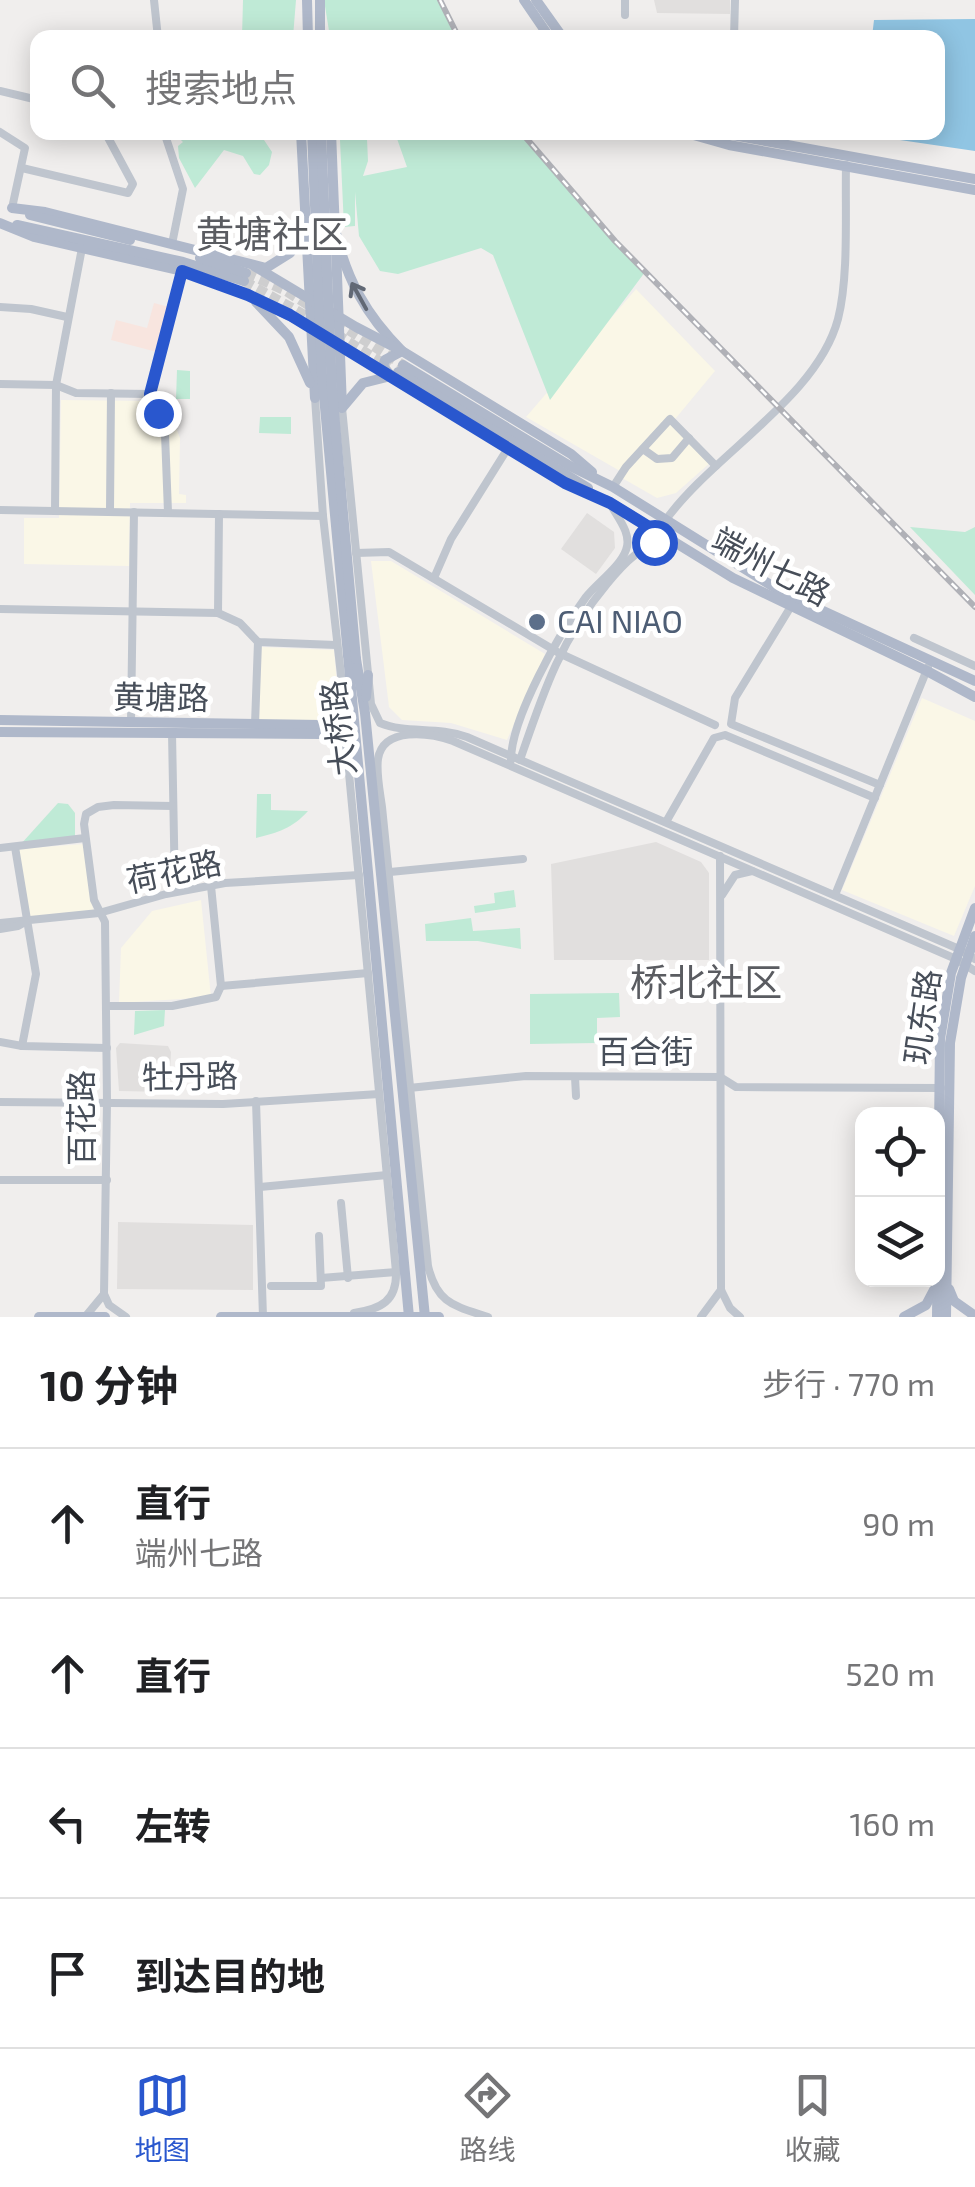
<!DOCTYPE html>
<html lang="zh">
<meta charset="utf-8">
<style>
:root{--surface:#fff;--page:#f6f6f6;--text:#202124;--muted:#757577;--line:#e0e0e0;--accent:#2957ce}
body{margin:0;font-family:"Exo 2","Noto Sans SC",sans-serif;background:var(--page);color:var(--text)}
.controls{position:absolute;right:30px;bottom:30px;display:grid;overflow:hidden;border-radius:20px;box-shadow:0 5px 25px #0003}
.controls button{width:90px;height:90px;display:grid;place-items:center;padding:0;border:0;border-bottom:2px solid var(--line);background:var(--surface);color:var(--text);font:50px sans-serif}
.stop{position:absolute;width:30px;height:30px;margin:-22px;border:8px solid #2957ce;border-radius:50%;background:#fff}
.stop.end{background:#2957ce;border-color:#fff;box-shadow:0 2px 10px #0008}
.list{margin:0;padding:0;list-style:none}
h2{display:flex;justify-content:space-between;align-items:center;height:130px;margin:0;padding:0 40px;font-size:42px}
h2 small{font-size:32px;font-weight:400;color:var(--muted)}
.list li{display:grid;grid-template-columns:65px 1fr auto;gap:30px;align-items:center;box-sizing:border-box;height:150px;padding:0 40px;border-top:2px solid var(--line)}
.list b{display:block;font-size:38px;white-space:nowrap}
.list p{margin:0;font-size:32px;white-space:nowrap;color:var(--muted)}
.list em{font-size:32px;font-style:normal;color:var(--muted)}
.icon{flex:none;width:55px;height:55px;fill:none;stroke:currentColor;stroke-width:2;stroke-linecap:round;stroke-linejoin:round}
.map{position:relative;flex:none;width:975px;height:1317px;overflow:hidden}
.search{position:absolute;background:var(--surface);box-shadow:0 5px 25px #0003;left:30px;right:30px;top:30px;height:110px;display:flex;align-items:center;gap:25px;box-sizing:border-box;padding:0 35px;border-radius:20px;color:var(--muted);font-size:38px}
.sheet{height:730px;background:var(--surface)}
nav{display:flex;justify-content:space-around;align-items:center;box-sizing:border-box;height:140px;border-top:2px solid var(--line);background:var(--surface);font-size:28px;color:var(--muted)}
nav a{display:grid;justify-items:center;gap:5px}
nav .on{color:var(--accent)}
.map>svg:first-child{display:block}
.commercial{fill:#faf7e7}
.education{fill:#e1dfde}
.medical{fill:#f8e5df}
.green{fill:#bfead6}
.water{fill:#90c5e3}
.lines{fill:none;stroke-linecap:round;stroke-linejoin:round}
.major-tunnel{stroke:#cececf;stroke-width:10;stroke-dasharray:10 5;stroke-linecap:butt}
.minor{stroke:#bfc5ce;stroke-width:8}
.major{stroke:#afb8ca;stroke-width:10}
.rail-casing{stroke:#b0b1b7;stroke-width:6}
.rail{stroke:#fff;stroke-width:2.5;stroke-dasharray:8;stroke-linecap:butt}
.major-bridge{stroke:#afb8ca;stroke-width:10}
.oneway{stroke:#616875}
.route{stroke:#2957ce;stroke-width:12}
.service-dot{fill:#5c6f8a;stroke:#fff;stroke-width:4}
.labels{text-anchor:middle;stroke-width:10;stroke-linejoin:round;paint-order:stroke}
.street-label{font-size:32px;fill:#474e59;stroke:#fff}
.service-label{font-size:32px;fill:#4e5e75;stroke:#fff;text-anchor:start}
.quarter-label{font-size:38px;fill:#5a5c61;stroke:#fff}
</style>
<div class="map">
<svg width="975" height="1317" viewBox="0 0 975 1317">
<rect width="100%" height="100%" fill="#f0eeed"/>
<g class="commercial">
<polygon points="636,289 715,371 671,424 685,438 672,456 657,457 641,446 620,471 526,417"/>
<polygon points="162,392 180,438 179,494 186,495 186,503 130,503 129,566 24,564 24,518 59,518 61,400 148,401"/>
<polygon points="688,441 711,462 676,493 657,498 622,478 642,454 656,461 672,458"/>
<polygon points="371,561 391,561 545,654 507,740 451,723 402,720 389,707"/>
<polygon points="261,647 334,650 338,696 335,718 328,724 259,725"/>
<polygon points="922,698 975,721 975,886 954,936 842,890"/>
<polygon points="84,844 93,910 26,918 17,849"/>
<polygon points="201,900 211,997 119,1003 121,948 152,911"/>
</g>
<g class="education">
<polygon points="654,0 730,0 730,14 657,13"/>
<polygon points="587,513 614,532 615,548 596,574 561,549"/>
<polygon points="656,842 701,862 709,873 709,960 554,960 551,864"/>
<polygon points="120,1043 168,1046 171,1052 169,1092 119,1091 116,1048"/>
<polygon points="118,1222 253,1225 253,1290 117,1289"/>
</g>
<polygon class="medical" points="154,303 169,307 157,352 111,340 116,320 147,328"/>
<g class="green">
<polygon points="243,0 296,0 293,37 242,37"/>
<polygon points="324,0 440,0 459,37 330,37"/>
<polygon points="174,133 264,133 264,140 272,152 269,165 260,175 254,174 243,156 224,150 195,188 179,158 178,146 183,142"/>
<polygon points="395,133 521,133 614,241 645,272 550,400 493,255 481,248 398,274 380,271 359,236 355,192 355,226 344,227 340,140 367,139 368,161 363,176 407,167"/>
<polygon points="177,370 190,371 190,399 176,399"/>
<polygon points="260,417 291,417 291,434 259,433"/>
<polygon points="910,527 965,532 975,527 975,595"/>
<path d="M257 794H271V810L308 811C293 828 277 833 256 838Z"/>
<polygon points="58,803 68,804 75,813 75,837 21,844"/>
<polygon points="514,890 516,907 475,913 474,906 495,903 494,893"/>
<polygon points="471,918 473,931 520,928 521,949 478,941 426,941 425,924"/>
<polygon points="619,993 620,1017 597,1018 597,1043 530,1044 530,994"/>
<polygon points="165,1010 164,1026 134,1035 135,1011"/>
</g>
<polygon class="water" points="975,19 975,151 859,134 938,132 938,38 872,37 874,20"/>
<g class="lines">
<g class="major-tunnel">
<polyline points="246,273 286,291 313,308"/>
<polyline points="244,281 317,322"/>
<polyline points="336,322 403,365"/>
<polyline points="336,334 389,367"/>
</g>
<g class="minor">
<polyline points="154,0 158,38"/>
<polyline points="625,15 625,0"/>
<polyline points="734,38 735,0"/>
<polyline points="0,91 38,100"/>
<polyline points="0,132 25,148 12,208"/>
<polyline points="164,132 183,189 172,244"/>
<polyline points="22,168 128,193 133,184 105,132"/>
<polyline points="0,307 31,309 67,317"/>
<polyline points="0,384 56,385 76,393 150,394"/>
<polyline points="315,398 323,516 342,684 342,710 339,718 321,725"/>
<path d="M342 408 371 704 380 723C406 734 437 726 467 737L959 949 975 959"/>
<polyline points="643,449 657,459 672,458 689,438"/>
<polyline points="613,487 626,467 670,419 716,466"/>
<polyline points="0,510 323,516"/>
<polyline points="55,511 56,385 82,248"/>
<polyline points="110,511 111,393"/>
<polyline points="168,512 165,434 150,394 182,271"/>
<path d="M665 521C713 454 817 398 838 319 849 276 845 211 846 165"/>
<polyline points="356,553 389,552 559,653 715,725"/>
<polyline points="434,578 451,539 508,448"/>
<polyline points="790,608 735,698 731,724 880,785"/>
<polyline points="0,609 218,613 240,623 258,642 336,645"/>
<polyline points="218,613 219,514"/>
<polyline points="914,638 975,666"/>
<polyline points="131,722 134,512"/>
<polyline points="255,724 258,642"/>
<polyline points="172,733 175,892"/>
<path d="M321 734 339 740 347 752 396 1272C397 1301 381 1309 354 1313"/>
<path d="M511 760C511 718 560 632 586 597 597 583 620 567 626 550 632 535 619 519 612 507"/>
<path d="M520 760C543 693 560 640 607 584 624 563 642 544 669 540"/>
<polyline points="666,822 714,738 725,735 875,798"/>
<polyline points="15,847 36,974 22,1046"/>
<polyline points="0,848 85,838"/>
<polyline points="720,856 721,1290 730,1308 740,1317"/>
<polyline points="390,872 523,859"/>
<polyline points="211,886 221,986"/>
<polyline points="722,895 735,875 752,871"/>
<polyline points="835,895 928,667"/>
<polyline points="0,923 99,913 166,894 225,883 359,875"/>
<polyline points="0,929 18,926 25,922"/>
<polyline points="221,986 368,973"/>
<polyline points="107,1006 172,1006 216,997 221,986"/>
<polyline points="0,1042 22,1046 107,1048"/>
<polyline points="575,1077 576,1096"/>
<polyline points="409,1088 526,1076 720,1077 736,1087 941,1088"/>
<polyline points="256,1101 263,1317"/>
<polyline points="0,1102 223,1104 379,1094"/>
<polyline points="0,1180 107,1180"/>
<polyline points="260,1187 387,1175"/>
<polyline points="341,1203 348,1278"/>
<polyline points="321,1278 396,1272 399,1268"/>
<polyline points="271,1286 321,1286 319,1236"/>
<polyline points="104,1294 109,1305 126,1317"/>
<polyline points="85,1317 104,1294 107,1102 105,922 94,900 84,824 86,814 98,807 114,805 173,806"/>
<path d="M488 1317C455 1306 437 1304 428 1266L382 807C380 792 376 773 378 759 383 726 430 733 453 741L956 959 975 971"/>
<polyline points="701,1317 721,1290"/>
</g>
<g class="major">
<polyline points="307,0 308,38"/>
<polyline points="320,0 320,38"/>
<polyline points="524,0 550,38"/>
<polyline points="536,0 563,38"/>
<polyline points="301,132 315,398"/>
<polyline points="331,132 335,232"/>
<polyline points="683,132 729,145 975,190"/>
<polyline points="716,132 975,179"/>
<polyline points="12,208 45,212 266,268 290,253 305,230"/>
<polyline points="30,215 130,240"/>
<polyline points="0,223 34,237 182,271 248,295 310,326 565,483 610,503"/>
<polyline points="17,225 183,262 244,281"/>
<path d="M319 236 335 229C346 279 366 315 402 351L385 360 383 366 391 376 363 383 342 408"/>
<polyline points="336,249 342,407"/>
<polyline points="200,258 246,273"/>
<polyline points="254,266 356,327 402,351 571,454 592,472"/>
<polyline points="256,302 289,337 310,383"/>
<polyline points="403,365 570,466 613,487 782,592 975,681"/>
<polyline points="398,372 588,488"/>
<polyline points="606,500 733,578 927,671 975,697"/>
<polyline points="348,655 409,1317"/>
<polyline points="356,659 365,713 425,1317"/>
<polyline points="366,697 368,675"/>
<polyline points="0,720 321,725"/>
<polyline points="0,732 321,734"/>
<polyline points="949,1289 954,1301 975,1316"/>
<polyline points="39,1317 105,1317"/>
<polyline points="221,1317 439,1317"/>
<polyline points="904,1317 926,1305 935,1288"/>
<polyline points="937,1317 940,1039 951,973 975,908"/>
<polyline points="946,1317 950,1043 961,978 975,936"/>
</g>
<defs>
<g id="rail">
<polyline points="440,0 459,38"/>
<polyline points="521,132 615,241 975,607"/>
</g>
</defs>
<use href="#rail" class="rail-casing"/>
<use href="#rail" class="rail"/>
<g class="major-bridge">
<polyline points="312,132 322,375 348,655"/>
<polyline points="321,132 332,389 356,659"/>
</g>
</g>
<defs><path id="oneway-shaft" d="M-6 0H5M1.5-3L5.5 0L1.5 3" fill="none" stroke-width="1.6" stroke-linecap="round" stroke-linejoin="round" transform="scale(2.5)"/></defs>
<use class="oneway" href="#oneway-shaft" transform="translate(359 296) rotate(-119)"/>
<g class="lines">
<polyline class="route" points="158,413 150,394 182,271 248,295 290,315 565,483 610,503 670,540 654,542"/>
</g>
<circle class="service-dot" cx="537" cy="622" r="10"/>
<g class="labels">
<g class="street-label">
<text transform="translate(771 567) rotate(28)" y="11">端州七路</text>
<text transform="translate(161 698) rotate(1)" y="11">黄塘路</text>
<text transform="translate(339 728) rotate(-97)" y="11">大桥路</text>
<text transform="translate(174 872) rotate(-12)" y="11">荷花路</text>
<text transform="translate(923 1017) rotate(-82)" y="11">玑东路</text>
<text x="645" y="1063">百合街</text>
<text transform="translate(190 1077) rotate(-1)" y="11">牡丹路</text>
<text transform="translate(82 1118) rotate(-90)" y="11">百花路</text>
</g>
<g class="service-label">
<text x="557" y="633">CAI NIAO</text>
</g>
<g class="quarter-label">
<text x="272" y="248">黄塘社区</text>
<text x="706" y="996">桥北社区</text>
</g>
</g>
</svg>
<div class="controls">
<button><svg class="icon" aria-label="locate" viewBox="0 0 24 24"><circle cx="12" cy="12" r="6"/><path d="M12 2v4M12 18v4M2 12h4M18 12h4"/></svg></button>
<button><svg class="icon" aria-label="layers" viewBox="0 0 24 24"><path d="M12 4l9 5-9 5-9-5zM3 14l9 5 9-5"/></svg></button>
</div>
<div class="stop" style="left:654px;top:542px"></div>
<div class="stop end" style="left:158px;top:413px"></div>
<div class="search"><svg class="icon" aria-label="search" viewBox="0 0 24 24"><circle cx="10" cy="10" r="6"/><path d="M15 15l6 6"/></svg>搜索地点</div>
</div>
<section class="sheet">
<h2>10 分钟<small>步行 · 770 m</small></h2>
<ul class="list">
<li><svg class="icon" aria-label="ahead" viewBox="0 0 24 24"><path d="M12 20V5M6 11l6-6 6 6"/></svg><div><b>直行</b><p>端州七路</p></div><em>90 m</em></li>
<li><svg class="icon" aria-label="ahead" viewBox="0 0 24 24"><path d="M12 20V5M6 11l6-6 6 6"/></svg><div><b>直行</b></div><em>520 m</em></li>
<li><svg class="icon" aria-label="left" viewBox="0 0 24 24"><path d="M17 20v-9H6M10 6l-5 5 5 5"/></svg><div><b>左转</b></div><em>160 m</em></li>
<li><svg class="icon" aria-label="arrive" viewBox="0 0 24 24"><path d="M6 21V4h12l-3 4 3 4H6"/></svg><div><b>到达目的地</b></div></li>
</ul>
</section>
<nav>
<a class="on"><svg class="icon" aria-label="map" viewBox="0 0 24 24"><path d="M3 6l6-2 6 2 6-2v14l-6 2-6-2-6 2zM9 4v14M15 6v14"/></svg>地图</a>
<a><svg class="icon" aria-label="directions" viewBox="0 0 24 24"><path d="M12 3l9 9-9 9-9-9zM9 14v-3h6M13 9l2 2-2 2"/></svg>路线</a>
<a><svg class="icon" aria-label="saved" viewBox="0 0 24 24"><path d="M7 4h10v16l-5-4-5 4z"/></svg>收藏</a>
</nav>
